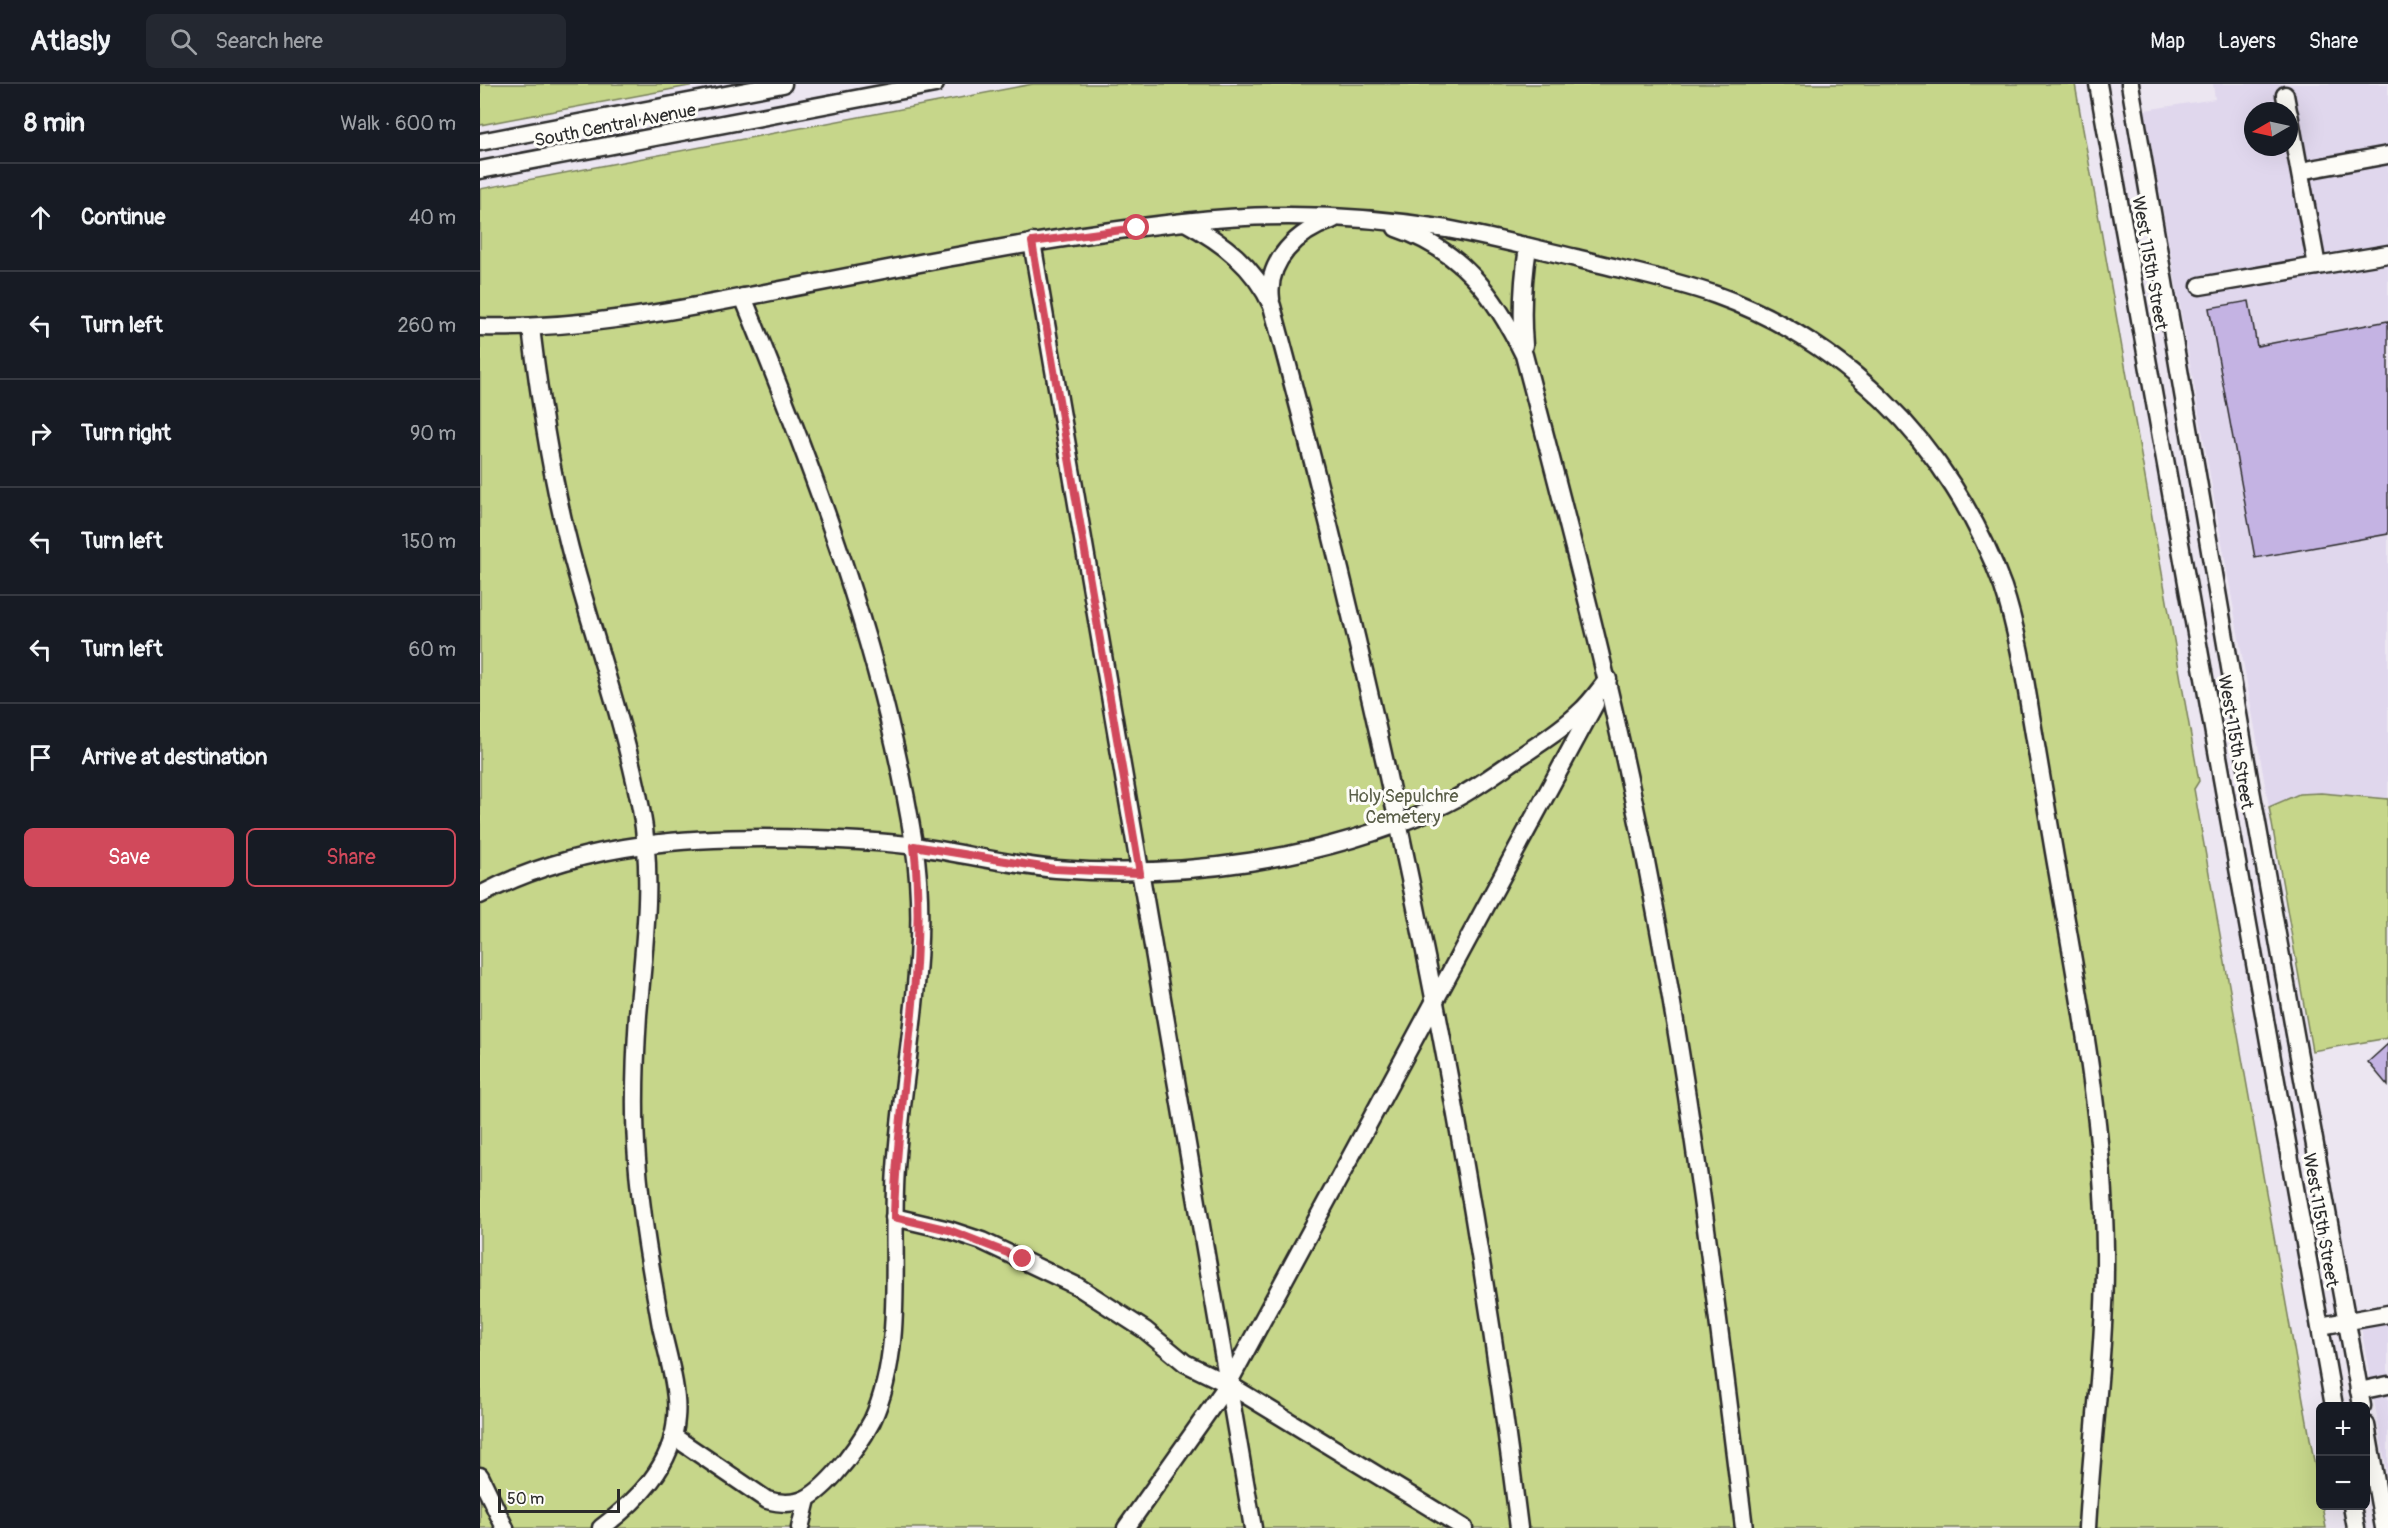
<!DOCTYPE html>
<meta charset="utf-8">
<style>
:root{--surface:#171b24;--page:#242831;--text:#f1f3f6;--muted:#9ea1a6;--line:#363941;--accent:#d1495b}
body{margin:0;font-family:Pangolin,sans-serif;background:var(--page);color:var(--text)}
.controls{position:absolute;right:18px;bottom:18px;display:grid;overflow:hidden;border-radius:9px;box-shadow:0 6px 24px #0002}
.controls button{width:54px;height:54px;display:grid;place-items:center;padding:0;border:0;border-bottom:2px solid var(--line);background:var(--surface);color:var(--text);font:30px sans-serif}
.compass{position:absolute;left:1764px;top:18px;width:54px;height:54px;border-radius:50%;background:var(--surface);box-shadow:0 6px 24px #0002;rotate:261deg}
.scale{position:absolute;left:18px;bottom:15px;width:122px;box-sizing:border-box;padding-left:6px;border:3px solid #2b2b2b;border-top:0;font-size:16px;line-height:21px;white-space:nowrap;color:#2b2b2b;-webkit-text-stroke:4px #fdfcf7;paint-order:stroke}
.stop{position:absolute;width:18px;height:18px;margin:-14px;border:4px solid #d1495b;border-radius:50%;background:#fff}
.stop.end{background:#d1495b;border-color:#fff;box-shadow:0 2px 6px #0008}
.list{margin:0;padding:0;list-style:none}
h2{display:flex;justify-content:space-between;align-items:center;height:78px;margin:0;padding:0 24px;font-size:26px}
h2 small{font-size:20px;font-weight:400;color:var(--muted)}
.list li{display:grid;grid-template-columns:39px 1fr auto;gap:18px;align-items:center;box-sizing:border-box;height:108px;padding:0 24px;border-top:2px solid var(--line)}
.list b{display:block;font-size:22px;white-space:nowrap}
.list em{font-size:20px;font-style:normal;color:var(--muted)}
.actions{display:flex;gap:12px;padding:18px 24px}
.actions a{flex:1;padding:14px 0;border:2px solid var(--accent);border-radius:9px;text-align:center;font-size:21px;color:var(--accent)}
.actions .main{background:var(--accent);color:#fff}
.icon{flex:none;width:33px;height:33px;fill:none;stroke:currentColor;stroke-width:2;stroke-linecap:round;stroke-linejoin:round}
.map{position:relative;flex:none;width:1908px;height:1444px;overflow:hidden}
header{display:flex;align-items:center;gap:36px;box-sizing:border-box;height:84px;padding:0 30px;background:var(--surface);border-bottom:2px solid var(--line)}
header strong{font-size:28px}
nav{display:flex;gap:33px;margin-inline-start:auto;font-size:21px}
.search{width:420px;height:54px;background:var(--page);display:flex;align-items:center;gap:15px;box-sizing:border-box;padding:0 21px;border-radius:9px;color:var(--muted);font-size:22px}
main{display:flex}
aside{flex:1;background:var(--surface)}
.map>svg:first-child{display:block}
.built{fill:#e0d7ed;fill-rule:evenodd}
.green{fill:#c6d68a;stroke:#78805a;stroke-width:1.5}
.building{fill:#c4b3e3;stroke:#2b2b2b;stroke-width:1.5}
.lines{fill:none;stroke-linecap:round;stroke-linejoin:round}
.minor-casing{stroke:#2b2b2b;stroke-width:21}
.minor{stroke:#fdfcf7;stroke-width:16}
.route{stroke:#d1495b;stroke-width:8}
.labels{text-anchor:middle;stroke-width:6;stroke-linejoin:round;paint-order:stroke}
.street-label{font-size:18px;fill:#2b2b2b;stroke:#fdfcf7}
.park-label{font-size:18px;fill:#5a5e48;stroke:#fdfcf7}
</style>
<header>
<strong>Atlasly</strong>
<div class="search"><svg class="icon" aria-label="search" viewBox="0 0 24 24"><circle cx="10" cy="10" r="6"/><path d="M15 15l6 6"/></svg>Search here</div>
<nav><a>Map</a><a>Layers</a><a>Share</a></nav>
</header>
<main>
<aside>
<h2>8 min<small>Walk · 600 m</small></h2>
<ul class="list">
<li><svg class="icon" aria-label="ahead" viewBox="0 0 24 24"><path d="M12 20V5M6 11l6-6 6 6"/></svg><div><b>Continue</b></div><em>40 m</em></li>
<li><svg class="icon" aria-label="left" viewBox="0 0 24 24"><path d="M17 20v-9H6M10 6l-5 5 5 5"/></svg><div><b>Turn left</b></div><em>260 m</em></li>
<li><svg class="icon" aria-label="right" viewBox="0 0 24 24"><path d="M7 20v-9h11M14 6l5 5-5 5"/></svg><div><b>Turn right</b></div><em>90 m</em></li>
<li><svg class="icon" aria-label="left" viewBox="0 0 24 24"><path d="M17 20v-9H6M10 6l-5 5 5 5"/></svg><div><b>Turn left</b></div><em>150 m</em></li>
<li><svg class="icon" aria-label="left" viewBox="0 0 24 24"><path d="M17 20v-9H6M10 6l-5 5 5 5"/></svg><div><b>Turn left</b></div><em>60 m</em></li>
<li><svg class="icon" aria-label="arrive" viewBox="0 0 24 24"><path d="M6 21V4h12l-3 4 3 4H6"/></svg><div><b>Arrive at destination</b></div></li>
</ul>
<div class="actions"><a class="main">Save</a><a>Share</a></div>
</aside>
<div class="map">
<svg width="1908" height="1444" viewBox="0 0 1908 1444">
<rect width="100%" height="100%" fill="#ece6f1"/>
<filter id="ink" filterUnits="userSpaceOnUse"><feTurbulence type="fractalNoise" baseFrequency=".0167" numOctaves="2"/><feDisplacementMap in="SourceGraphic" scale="12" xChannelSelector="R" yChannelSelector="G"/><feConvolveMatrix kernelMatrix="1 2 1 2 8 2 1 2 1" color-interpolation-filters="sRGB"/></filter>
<g filter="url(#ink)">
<g class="built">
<path d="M1733 0H1908V715L1841 709 1819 710 1789 723 1665 26 1735 15ZM1773 27H1809V63H1773Z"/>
<polygon points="1908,1221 1908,1394 1878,1226"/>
</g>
<g class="green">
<polygon points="0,0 220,0 0,41"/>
<polygon points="553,0 1595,0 1719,697 1714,705 1846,1444 0,1444 0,105"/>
<polygon points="1841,709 1908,715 1908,954 1832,967 1789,723 1819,710"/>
</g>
<g class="building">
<polygon points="1769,217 1777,262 1908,237 1908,450 1775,474 1729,224"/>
<polygon points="1908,960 1908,1002 1888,978"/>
</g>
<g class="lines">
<defs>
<g id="minor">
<polyline points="1618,0 1854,1322"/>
<polyline points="1650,0 1771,706 1882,1322"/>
<polyline points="1805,11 1808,27"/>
<polyline points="1809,30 1837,182 1908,170"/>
<polyline points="0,58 303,0"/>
<polyline points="0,86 455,0"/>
<polyline points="1820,87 1908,71"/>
<path d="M705 138C742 158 774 182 792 222 901 624 988 1031 1039 1444"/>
<path d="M916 144C982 166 1015 212 1044 271 1091 451 1139 631 1173 814 1213 1022 1238 1233 1264 1444"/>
<polyline points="552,158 773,1444"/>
<polyline points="1720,202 1837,182"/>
<path d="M791 215C786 177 818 147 852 136"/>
<path d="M0 243C111 246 218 222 326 201 453 176 576 152 704 138 790 128 881 131 967 145 1010 153 1053 164 1096 174 1142 186 1191 195 1236 211 1298 233 1355 270 1403 316 1456 367 1498 434 1523 503 1537 545 1544 589 1551 632 1558 675 1566 719 1573 762 1596 896 1624 1031 1625 1167 1626 1260 1612 1352 1607 1444"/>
<path d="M51 244C60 319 71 392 90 465 113 552 144 637 161 725 174 794 164 862 158 931 155 978 153 1027 157 1075 161 1131 171 1186 181 1242 187 1269 199 1307 196 1334 193 1382 157 1417 121 1444"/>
<path d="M1044 261C1041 227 1043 196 1048 163"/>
<path d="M0 811C101 757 221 751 333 755 367 756 401 757 434 762 482 769 528 781 576 785 704 795 839 776 957 724 986 711 1012 692 1038 674 1059 660 1083 645 1101 627 1111 618 1119 606 1128 595"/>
<polyline points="414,1133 469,1146 502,1157 597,1202 665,1246 705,1279 748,1300 984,1444"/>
<polyline points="1840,1242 1908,1230"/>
<polyline points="1879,1307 1908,1301"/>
<polyline points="1886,1341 1904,1444"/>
<path d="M193 1352 287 1416C319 1425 334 1413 355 1390 369 1374 382 1356 392 1337 426 1265 410 1163 416 1085 423 977 451 868 434 760 404 571 335 389 263 213"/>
<polyline points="0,1392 25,1444"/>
<polyline points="1872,1422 1876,1444"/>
<polyline points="320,1444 327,1415"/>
<polyline points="646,1444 748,1300 1115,620"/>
</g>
</defs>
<use href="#minor" class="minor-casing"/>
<use href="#minor" class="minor"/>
</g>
</g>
<g class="lines" filter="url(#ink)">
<path class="route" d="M543 1175 469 1146 414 1133C417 1008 448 886 434 762L574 785 660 789 552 158 657 144"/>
</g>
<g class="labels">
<g class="street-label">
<text transform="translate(135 41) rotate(-11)" y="6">South Central Avenue</text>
<text transform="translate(1670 179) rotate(80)" y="6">West 115th Street</text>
<text transform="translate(1756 658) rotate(80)" y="6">West 115th Street</text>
<text transform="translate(1841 1136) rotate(80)" y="6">West 115th Street</text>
</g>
<g class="park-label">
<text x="923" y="718">Holy Sepulchre<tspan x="923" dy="21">Cemetery</tspan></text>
</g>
</g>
</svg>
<div class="controls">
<button>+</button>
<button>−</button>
</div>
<svg class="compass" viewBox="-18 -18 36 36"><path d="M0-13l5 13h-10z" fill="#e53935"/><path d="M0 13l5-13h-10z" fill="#9ea1a6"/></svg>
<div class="scale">50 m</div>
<div class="stop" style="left:657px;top:144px"></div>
<div class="stop end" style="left:543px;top:1175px"></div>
</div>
</main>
